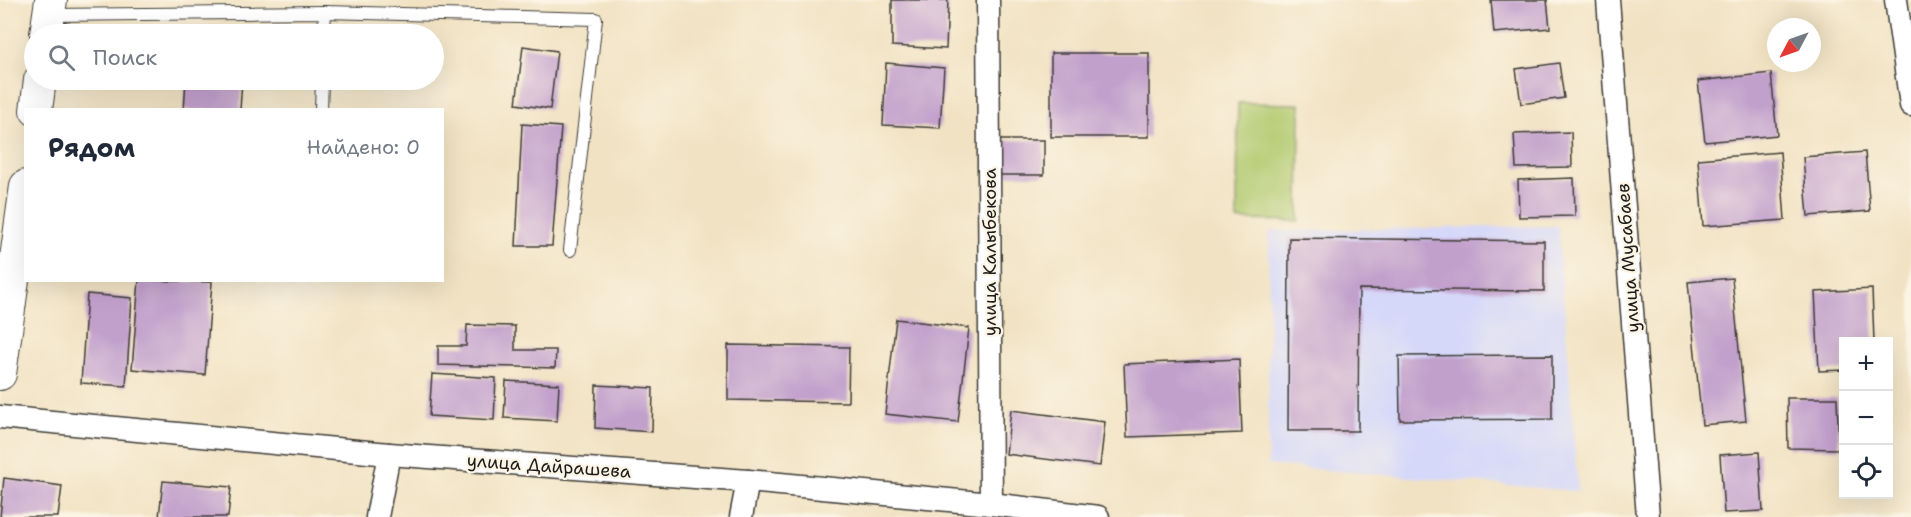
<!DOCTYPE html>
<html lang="ru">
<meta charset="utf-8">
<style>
:root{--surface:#fff;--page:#f2f2f3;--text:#1f2937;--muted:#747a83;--line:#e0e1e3}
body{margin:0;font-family:"Shantell Sans",sans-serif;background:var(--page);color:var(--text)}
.controls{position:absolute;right:18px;bottom:18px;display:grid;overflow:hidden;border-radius:0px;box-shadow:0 6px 24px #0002}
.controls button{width:54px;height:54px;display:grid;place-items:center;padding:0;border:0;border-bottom:2px solid var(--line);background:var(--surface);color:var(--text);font:30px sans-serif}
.compass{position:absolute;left:1767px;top:18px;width:54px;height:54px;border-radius:50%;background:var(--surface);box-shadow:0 6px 24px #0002;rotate:229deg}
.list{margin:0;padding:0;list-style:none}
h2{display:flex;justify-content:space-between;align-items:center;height:78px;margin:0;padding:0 24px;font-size:26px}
h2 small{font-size:20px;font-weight:400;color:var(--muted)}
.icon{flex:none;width:33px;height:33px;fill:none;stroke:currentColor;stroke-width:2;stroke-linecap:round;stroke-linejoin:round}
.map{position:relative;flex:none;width:1911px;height:517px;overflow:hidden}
.search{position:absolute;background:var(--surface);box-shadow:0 6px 24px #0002;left:24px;top:24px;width:420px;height:66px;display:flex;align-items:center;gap:15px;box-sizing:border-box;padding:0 21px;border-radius:33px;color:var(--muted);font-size:22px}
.panel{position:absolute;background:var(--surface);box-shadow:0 6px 24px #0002;left:24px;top:108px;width:420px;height:174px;border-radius:0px}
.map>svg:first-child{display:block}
.built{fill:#d5d8f9}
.green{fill:#b1c96e;stroke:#667245;stroke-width:1.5}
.building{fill:#c2a0cc}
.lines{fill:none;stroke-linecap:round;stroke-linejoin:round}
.lane-casing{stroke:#3c3a35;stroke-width:14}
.street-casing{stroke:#3c3a35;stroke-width:25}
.secondary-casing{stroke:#3c3a35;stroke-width:34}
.lane{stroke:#fff;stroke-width:12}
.street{stroke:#fff;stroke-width:22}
.secondary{stroke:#fff;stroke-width:32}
.labels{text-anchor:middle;stroke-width:4.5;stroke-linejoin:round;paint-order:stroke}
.street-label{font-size:18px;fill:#1c1c1c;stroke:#fcf5e5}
</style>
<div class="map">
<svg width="1911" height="517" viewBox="0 0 1911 517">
<rect width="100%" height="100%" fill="#fcf5e5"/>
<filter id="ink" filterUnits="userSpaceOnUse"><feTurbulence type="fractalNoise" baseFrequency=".0167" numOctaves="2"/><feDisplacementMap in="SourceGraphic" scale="12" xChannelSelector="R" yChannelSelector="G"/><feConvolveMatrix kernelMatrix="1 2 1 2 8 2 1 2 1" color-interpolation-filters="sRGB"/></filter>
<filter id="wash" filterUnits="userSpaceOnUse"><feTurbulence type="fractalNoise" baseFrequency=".008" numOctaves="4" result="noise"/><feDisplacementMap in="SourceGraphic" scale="24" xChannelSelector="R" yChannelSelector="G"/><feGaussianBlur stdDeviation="1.35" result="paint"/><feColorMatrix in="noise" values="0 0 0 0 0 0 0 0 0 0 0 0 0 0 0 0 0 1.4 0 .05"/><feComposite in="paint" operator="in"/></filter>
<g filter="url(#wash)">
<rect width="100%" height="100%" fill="#f1e2c3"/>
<polygon class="built" points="1558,226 1578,491 1268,465 1269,231"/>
<polygon class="green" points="1238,103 1300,104 1299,221 1237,220"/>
<g id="blocks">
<g class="building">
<polygon points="892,0 948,0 946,49 892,46"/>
<polygon points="1491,0 1547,0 1550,28 1494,33"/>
<polygon points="523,46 557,51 550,109 516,104"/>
<rect x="1051" y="53" width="98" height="84"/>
<polygon points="886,63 944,68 940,128 883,125"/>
<polygon points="1559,63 1564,98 1521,104 1516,69"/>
<polygon points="1771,73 1777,135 1705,142 1698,81"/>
<polygon points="186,80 242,80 240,110 184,110"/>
<polygon points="522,124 561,127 552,246 516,246"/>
<polygon points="1571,132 1572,167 1516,168 1514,134"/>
<rect x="999" y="140" width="45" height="35"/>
<polygon points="1780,152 1785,220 1703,226 1698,159"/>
<polygon points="1865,152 1870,211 1808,216 1803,157"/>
<polygon points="1574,178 1575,216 1519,217 1518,180"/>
<polygon points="1289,238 1544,241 1544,291 1359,289 1358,431 1288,431"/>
<polygon points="1732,278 1746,421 1702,425 1688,282"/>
<polygon points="139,280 212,282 205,375 132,369"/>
<polygon points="1872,289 1874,342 1844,342 1844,370 1819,371 1815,292"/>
<polygon points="87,294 132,298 126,386 81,383"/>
<polygon points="896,319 969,328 958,422 885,414"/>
<polygon points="467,325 515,326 515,350 556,350 555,368 438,365 438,346 466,346"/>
<polygon points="728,345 849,347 848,402 728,400"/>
<polygon points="1552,355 1552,419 1400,420 1399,356"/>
<polygon points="1239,359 1242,433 1127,437 1124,364"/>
<polygon points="432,374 496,378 494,420 429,416"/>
<polygon points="506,381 559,384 557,421 504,418"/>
<polygon points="596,385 653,388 652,432 595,428"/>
<polygon points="1787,398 1837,398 1839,449 1788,448"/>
<polygon points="1011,410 1105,422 1100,466 1006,454"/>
<polygon points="1759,452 1763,511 1724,513 1720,455"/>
<polygon points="4,478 62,486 58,517 0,517"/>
<polygon points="163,481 231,487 228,517 159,517"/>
</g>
</g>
</g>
<g filter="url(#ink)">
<use href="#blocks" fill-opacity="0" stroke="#3c3a35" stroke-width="1.5"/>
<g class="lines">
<defs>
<g id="lane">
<polyline points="50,15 325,12 596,19 570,250"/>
<polyline points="324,34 325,12"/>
<polyline points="321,110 322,80"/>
</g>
<g id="street">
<polyline points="988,0 991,504"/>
<polyline points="1608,0 1648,517"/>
<polyline points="1896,0 1911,105"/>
<polyline points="0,417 389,454 748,481 991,504 1098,517"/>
<polyline points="377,517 389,454"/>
<polyline points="741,517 748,481"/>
</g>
<g id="secondary">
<polyline points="46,34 51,0"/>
<polyline points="36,110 40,80"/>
<polyline points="0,374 26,186"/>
</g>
</defs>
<use href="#lane" class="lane-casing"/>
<use href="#street" class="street-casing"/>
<use href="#secondary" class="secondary-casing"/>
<use href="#lane" class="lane"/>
<use href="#street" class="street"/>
<use href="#secondary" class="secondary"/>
</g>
</g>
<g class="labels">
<g class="street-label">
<text transform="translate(990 252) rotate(-90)" y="6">улица Калыбекова</text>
<text transform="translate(1628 258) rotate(-94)" y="6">улица Мусабаев</text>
<text transform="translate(549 466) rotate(4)" y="6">улица Дайрашева</text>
</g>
</g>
</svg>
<div class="controls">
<button>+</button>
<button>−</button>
<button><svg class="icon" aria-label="locate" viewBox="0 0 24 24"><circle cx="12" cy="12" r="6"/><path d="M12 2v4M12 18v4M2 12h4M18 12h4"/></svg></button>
</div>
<svg class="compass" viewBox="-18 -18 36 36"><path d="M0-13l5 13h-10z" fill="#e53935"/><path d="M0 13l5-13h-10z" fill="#747a83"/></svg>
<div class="search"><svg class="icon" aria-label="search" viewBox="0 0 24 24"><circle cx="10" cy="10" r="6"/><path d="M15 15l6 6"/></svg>Поиск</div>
<section class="panel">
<h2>Рядом<small>Найдено: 0</small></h2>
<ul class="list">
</ul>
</section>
</div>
